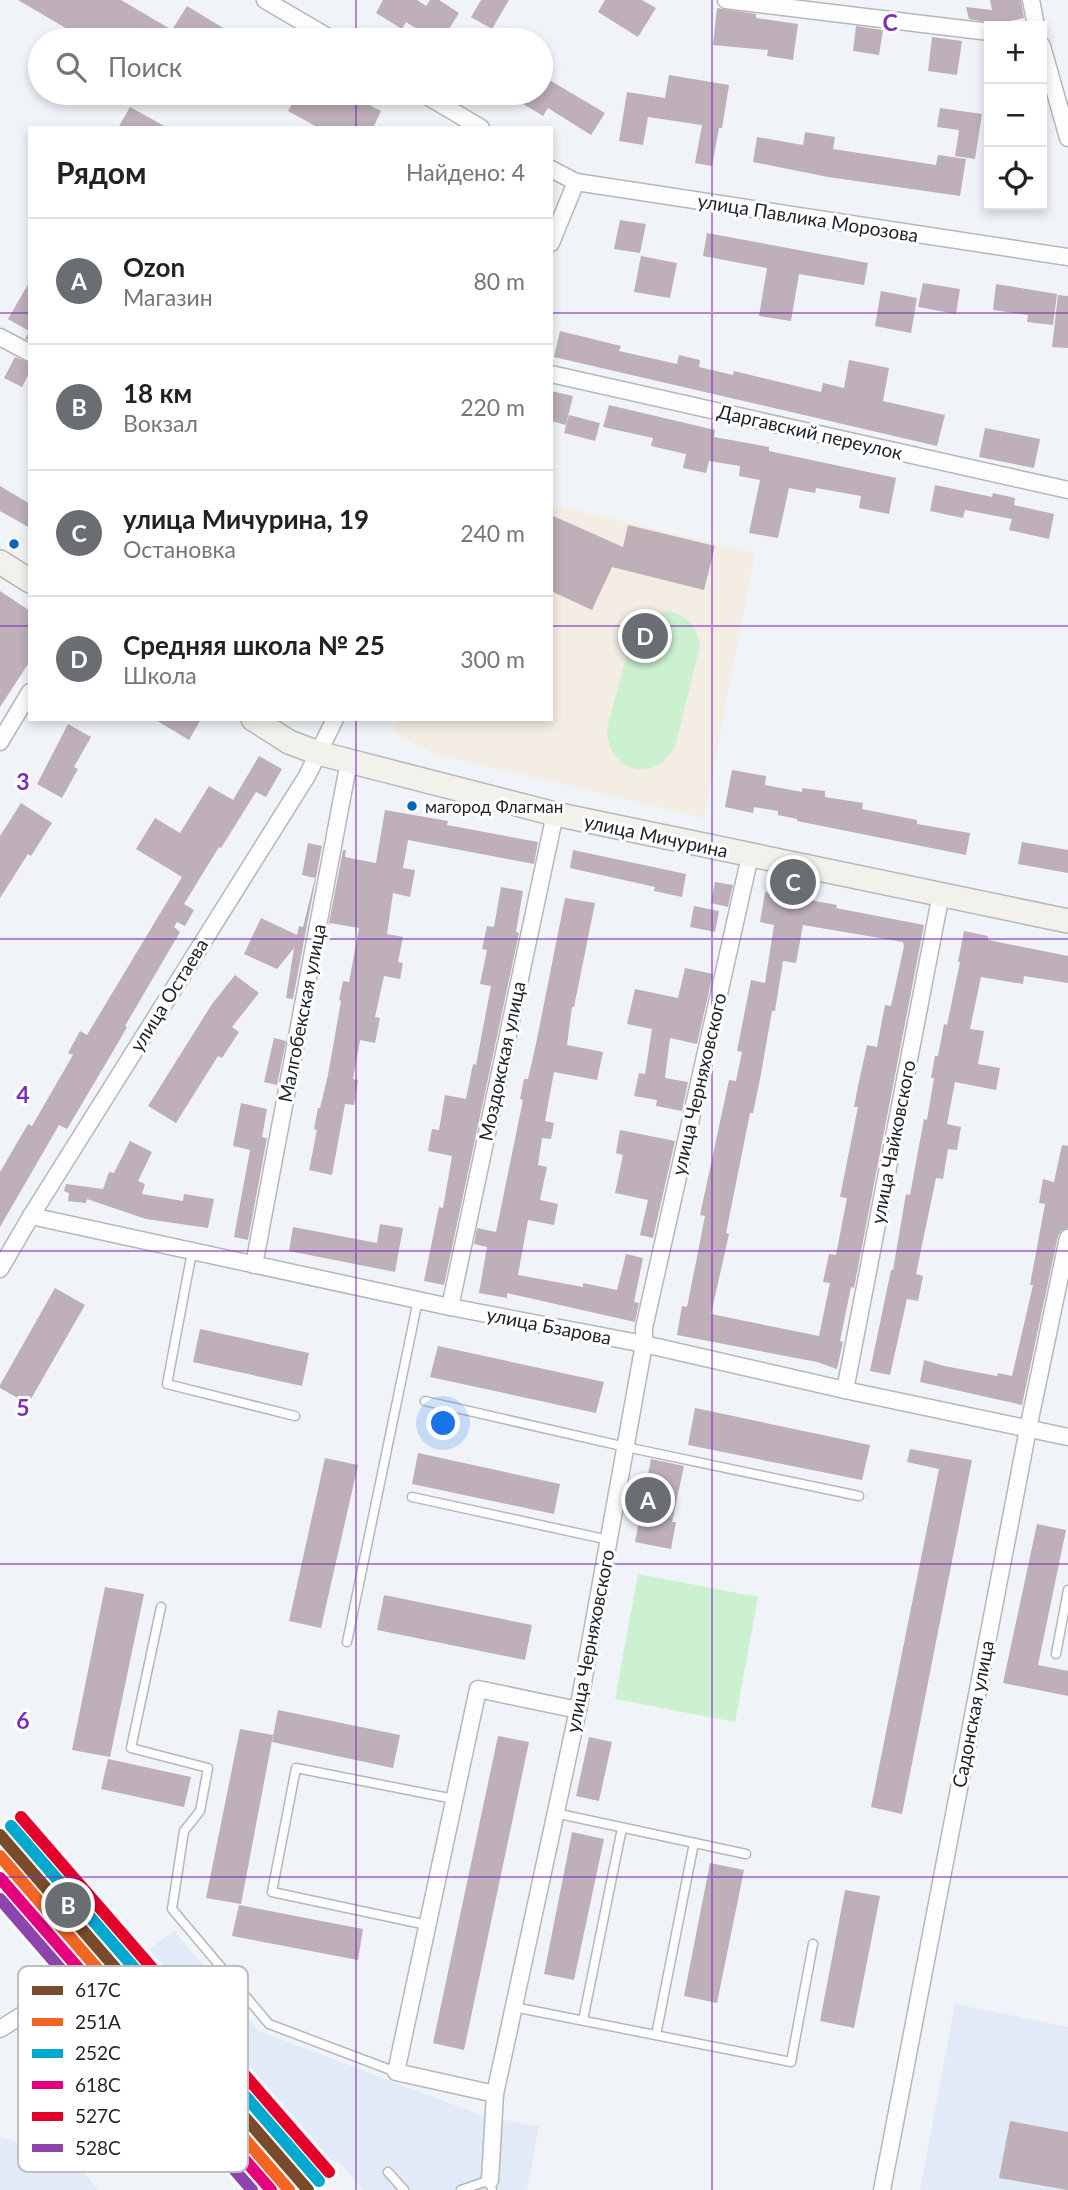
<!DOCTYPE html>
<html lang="ru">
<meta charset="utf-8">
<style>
:root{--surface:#fff;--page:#f6f6f6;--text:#222;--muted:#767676;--line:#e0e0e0;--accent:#6a6d71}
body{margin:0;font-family:Lato,sans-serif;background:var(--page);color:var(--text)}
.controls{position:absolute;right:21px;top:21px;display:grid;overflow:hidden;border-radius:0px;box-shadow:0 4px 10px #0003}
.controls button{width:63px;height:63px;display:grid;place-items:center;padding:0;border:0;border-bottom:2px solid var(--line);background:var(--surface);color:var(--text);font:35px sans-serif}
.you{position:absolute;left:444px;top:1424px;width:24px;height:24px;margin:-18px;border:5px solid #fff;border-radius:50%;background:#1a73e8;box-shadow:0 0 0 10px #1a73e833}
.badge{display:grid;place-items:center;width:46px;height:46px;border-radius:50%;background:var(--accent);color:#fff;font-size:23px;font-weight:700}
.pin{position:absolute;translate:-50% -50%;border:4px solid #fff;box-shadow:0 2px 7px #0006}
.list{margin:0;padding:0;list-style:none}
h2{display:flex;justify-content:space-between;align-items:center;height:91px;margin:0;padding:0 28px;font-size:30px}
h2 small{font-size:23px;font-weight:400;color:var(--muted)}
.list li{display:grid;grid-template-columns:46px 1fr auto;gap:21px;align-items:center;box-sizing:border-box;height:126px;padding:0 28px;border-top:2px solid var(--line)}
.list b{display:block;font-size:26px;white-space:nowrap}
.list p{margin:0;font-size:23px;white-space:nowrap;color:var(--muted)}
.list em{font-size:23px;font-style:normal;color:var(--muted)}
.icon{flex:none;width:38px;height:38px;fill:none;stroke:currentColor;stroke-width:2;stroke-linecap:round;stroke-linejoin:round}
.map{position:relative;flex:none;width:1068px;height:2190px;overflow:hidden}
.search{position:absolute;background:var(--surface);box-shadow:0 4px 10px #0003;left:28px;top:28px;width:525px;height:77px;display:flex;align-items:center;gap:18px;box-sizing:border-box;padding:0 24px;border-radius:38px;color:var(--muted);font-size:26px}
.panel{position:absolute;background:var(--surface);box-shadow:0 4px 10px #0003;left:28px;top:126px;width:525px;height:595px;border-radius:0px}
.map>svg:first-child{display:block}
.built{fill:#e1eaf6}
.education{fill:#f3ede4}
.green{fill:#ccf1d0}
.building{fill:#beafb8;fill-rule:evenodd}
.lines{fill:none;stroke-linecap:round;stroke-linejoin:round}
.lane-casing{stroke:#b4b7bb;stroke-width:11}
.street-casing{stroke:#b4b7bb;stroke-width:19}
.secondary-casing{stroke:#b4b7bb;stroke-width:26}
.lane{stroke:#fdfdfe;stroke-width:8}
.street{stroke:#fdfdfe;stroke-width:16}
.secondary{stroke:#f3f1eb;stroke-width:23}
.rail-1-casing{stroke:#fff;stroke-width:18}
.rail-2-casing{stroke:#fff;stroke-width:18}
.rail-3-casing{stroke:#fff;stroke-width:18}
.rail-4-casing{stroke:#fff;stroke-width:18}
.rail-5-casing{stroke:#fff;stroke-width:18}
.rail-6-casing{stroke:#fff;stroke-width:18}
.rail-1{stroke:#7a4b2a;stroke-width:12}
.rail-2{stroke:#f26522;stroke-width:12}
.rail-3{stroke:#00a9ce;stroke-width:12}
.rail-4{stroke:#e5007d;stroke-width:12}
.rail-5{stroke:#e4002b;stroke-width:12}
.rail-6{stroke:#8e44ad;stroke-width:12}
.grid{fill:none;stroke:#7b2cbf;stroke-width:2;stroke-opacity:0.55}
.bus-dot{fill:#0065bd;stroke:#fff;stroke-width:2.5}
.labels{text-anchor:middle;stroke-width:6;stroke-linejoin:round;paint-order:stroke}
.bus-label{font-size:17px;fill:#222528;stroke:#fff;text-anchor:start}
.street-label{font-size:19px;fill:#222528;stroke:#fff}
.key{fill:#fff;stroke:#bdbebe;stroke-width:2}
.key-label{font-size:19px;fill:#222528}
.grid-label{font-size:23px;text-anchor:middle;font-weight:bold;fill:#7b2cbf;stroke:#fff;stroke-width:6;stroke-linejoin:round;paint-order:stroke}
</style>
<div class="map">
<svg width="1068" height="2190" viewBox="0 0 1068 2190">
<rect width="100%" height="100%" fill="#f0f4f9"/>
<g class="built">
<polygon points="174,1931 259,2031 486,2117 539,2126 527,2190 363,2190 339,2162 329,2160 149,1949"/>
<polygon points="955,2004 1068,2027 1068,2190 920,2190"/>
<polygon points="0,2137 74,2160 98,2190 0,2190"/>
</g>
<polygon class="education" points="551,504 755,553 704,818 435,754 393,733 399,719 551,719"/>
<g class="green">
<path d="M668 611C688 616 696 626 700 646L675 747C653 785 607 772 607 728L634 628C645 616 653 613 668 611Z"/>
<polygon points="638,1574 758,1597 735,1722 615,1699"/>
</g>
<g class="building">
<polygon points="18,0 121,0 172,30 187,6 243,40 86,40"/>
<polygon points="383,0 417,0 426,6 430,0 439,0 459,13 442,40 434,40 406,22 402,29 376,13"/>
<polygon points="481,0 509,0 492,29 471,17"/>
<polygon points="605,0 642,0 656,8 638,37 598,12"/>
<polygon points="990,0 1021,0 1024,18 996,24 969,19 966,7 992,10"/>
<polygon points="717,8 756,14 756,18 798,24 793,60 767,56 768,50 713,45"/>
<polygon points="856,26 883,30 879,55 853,51"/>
<polygon points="932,37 962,41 957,75 928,71"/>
<polygon points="541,75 605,113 591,135 548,108 543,116 505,93 541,93"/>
<polygon points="669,75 729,85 722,128 719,128 712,166 695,163 702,125 648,117 643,145 619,141 627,92 665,98"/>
<polygon points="298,93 347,93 381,111 373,128 319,128 288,111"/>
<polygon points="130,107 168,128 118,128"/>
<polygon points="940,108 982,114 975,159 955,156 959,130 937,127"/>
<polygon points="805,132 835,137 833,149 936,165 938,155 966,159 960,196 828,177 753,162 757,137 803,145"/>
<polygon points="620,220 646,224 640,253 614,249"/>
<polygon points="707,233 868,263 864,285 799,274 791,321 759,316 767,268 703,256"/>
<polygon points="641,256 677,263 670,298 634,292"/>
<polygon points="30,281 30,341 25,339 29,331 8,319"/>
<polygon points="923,283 960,289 956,314 918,307"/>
<polygon points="996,284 1057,294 1053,325 1027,322 1028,315 993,310"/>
<polygon points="881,291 917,298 911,333 875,326"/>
<polygon points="1058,295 1068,296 1068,348 1052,347"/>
<polygon points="560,331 621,346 619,351 677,364 679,355 700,360 699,367 733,375 734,371 821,392 823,383 844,388 849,360 889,368 883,401 945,415 937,446 554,357"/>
<polygon points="15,357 30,363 30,372 22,387 4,378"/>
<polygon points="551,391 573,396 566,425 551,421"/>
<polygon points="609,405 715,430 714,437 769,447 769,451 896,478 889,514 859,508 861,496 816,488 815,493 789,488 778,538 749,533 760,480 739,476 740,466 709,461 706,473 683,468 686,454 651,446 653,438 603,427"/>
<polygon points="569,415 600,423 595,441 564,433"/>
<polygon points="985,428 1040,439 1034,468 979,457"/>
<polygon points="935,485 992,497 993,493 1015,498 1014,505 1054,514 1049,539 1009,530 1012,519 965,510 963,518 930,511"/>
<polygon points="0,486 30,504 30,528 0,511"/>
<polygon points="551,515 623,547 628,525 715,546 704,590 612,567 592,610 551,591"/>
<polygon points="0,591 30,611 30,661 0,707"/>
<polygon points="154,719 201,719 189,740"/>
<polygon points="68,724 91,737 74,767 78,769 62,798 37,784"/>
<polygon points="259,756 282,769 266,797 256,792 221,848 219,847 184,904 194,910 185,926 177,922 174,927 180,932 125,1026 127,1027 115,1048 67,1129 59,1125 0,1227 0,1172 28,1124 32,1126 73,1055 68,1053 80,1031 87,1035 182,877 136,849 155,818 180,833 209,786 233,800"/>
<polygon points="732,770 766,776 765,785 802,792 802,788 825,791 825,797 863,803 862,809 917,820 917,824 970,833 966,855 797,821 797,819 778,815 778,811 754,807 753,813 725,807"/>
<polygon points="21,803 52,823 31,856 28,854 0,898 0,836"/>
<polygon points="385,810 448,821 447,825 538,842 534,864 408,840 403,868 415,870 410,897 393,893 387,934 403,937 398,962 403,963 400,979 384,976 375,1017 380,1018 375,1043 360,1040 353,1079 358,1080 354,1105 345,1104 332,1175 309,1170 317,1130 314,1129 318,1108 320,1108 328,1075 341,1001 339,1000 343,981 349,982 359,928 330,923 328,928 343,850 346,850 345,857 376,863"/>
<polygon points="1022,842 1068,850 1068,873 1018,864"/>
<polygon points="308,843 322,846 293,999 286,998 294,948 277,969 244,954 261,918 297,935 299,926 303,927 315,878 302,875"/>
<polygon points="573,850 686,874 682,897 654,891 655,887 570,868"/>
<polygon points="715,882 733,885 728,907 711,903"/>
<polygon points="501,887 523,891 516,932 519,933 444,1285 424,1281 439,1207 443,1208 452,1156 428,1151 432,1129 439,1130 445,1095 466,1099 473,1064 476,1065 491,986 480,984 487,950 482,949 487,926 494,927"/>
<path d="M765 892 837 905 836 908 924 925 854 1288 851 1287 840 1341 843 1342 837 1369 817 1362 677 1335 682 1306 687 1307 698 1252 705 1216 700 1215 729 1080 736 1081 742 1052 737 1051 751 980 765 983 774 925 760 922ZM803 925 903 942 904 946 891 1006 885 1005 877 1047 867 1045 858 1086 854 1107H858L840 1197 847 1198 836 1255 829 1254 823 1282 830 1283 819 1336 711 1314 729 1234 726 1233 750 1113H753L761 1074 772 1011H775L783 961 796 963Z"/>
<polygon points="565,898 595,903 574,1007 572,1007 567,1045 603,1052 597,1080 554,1072 545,1121 554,1123 551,1139 542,1138 538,1165 547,1167 540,1200 558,1204 554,1225 528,1220 518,1275 583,1287 583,1283 617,1290 626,1254 643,1258 634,1302 639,1303 635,1322 507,1293 507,1298 479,1293 487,1247 474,1244 477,1228 496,1232 523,1100 520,1099 524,1079 528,1079 536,1044"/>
<polygon points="694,906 719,911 715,932 690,927"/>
<polygon points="964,931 988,936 988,940 1068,956 1068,983 1024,976 1023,984 981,977 970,1029 984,1031 978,1064 1000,1068 996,1090 955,1082 947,1124 961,1127 957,1150 948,1149 943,1179 936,1178 916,1274 923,1276 918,1301 907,1299 890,1375 870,1371 891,1270 893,1270 906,1194 910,1195 924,1119 927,1120 934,1078 931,1078 935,1056 938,1056 944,1024 947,1025 960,962 958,962"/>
<polygon points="685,968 713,974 697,1044 670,1038 665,1078 688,1082 682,1111 656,1106 657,1100 634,1096 639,1073 645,1074 652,1029 627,1024 635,989 678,998"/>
<polygon points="235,975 259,993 232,1027 239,1032 222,1058 218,1056 176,1123 148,1106 212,1004"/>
<polygon points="274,1038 286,1041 277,1085 264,1082"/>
<polygon points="241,1103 267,1109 262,1137 267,1138 248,1240 234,1237 250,1150 233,1146"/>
<polygon points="620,1130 675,1141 653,1238 640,1235 648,1200 615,1193 623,1155 616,1153"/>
<polygon points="130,1141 152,1152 138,1181 145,1184 142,1194 183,1201 184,1194 214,1199 208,1228 146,1219 87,1199 86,1203 68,1201 69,1193 64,1191 66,1184 103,1189 109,1172 114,1173"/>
<polygon points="1062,1145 1068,1146 1068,1228 1061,1231 1058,1236 1022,1405 920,1382 924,1360 944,1366 997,1376 998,1373 1012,1376 1033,1285 1030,1285 1045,1204 1039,1203 1043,1179 1054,1182"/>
<polygon points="380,1224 403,1228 395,1272 289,1251 293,1227 377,1243"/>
<polygon points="55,1288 85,1305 28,1404 0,1388 0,1385"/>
<polygon points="200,1329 309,1353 302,1386 193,1362"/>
<polygon points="438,1346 604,1382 596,1413 430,1377"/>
<polygon points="695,1408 870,1445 862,1480 688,1445"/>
<polygon points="910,1449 972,1460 902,1814 871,1807 939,1469 907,1462"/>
<polygon points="418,1453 560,1484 554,1514 412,1484"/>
<polygon points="325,1458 358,1465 321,1628 289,1621"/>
<polygon points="651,1459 684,1466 672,1522 676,1522 671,1549 635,1542"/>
<polygon points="1037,1524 1066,1530 1038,1665 1068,1671 1068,1696 1003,1683"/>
<polygon points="105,1587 144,1594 110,1757 72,1750"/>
<polygon points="384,1595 532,1625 525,1660 377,1630"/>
<polygon points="278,1710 400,1735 393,1768 272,1742"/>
<polygon points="240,1729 273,1735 241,1904 206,1898"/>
<polygon points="498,1736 529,1742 464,2050 433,2043"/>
<polygon points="589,1737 612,1742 599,1801 576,1796"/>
<polygon points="108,1759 191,1777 184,1807 101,1789"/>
<polygon points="572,1832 604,1839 574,1980 544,1974"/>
<polygon points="710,1863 744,1870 717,2003 684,1996"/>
<polygon points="845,1890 880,1896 854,2028 820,2021"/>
<polygon points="239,1905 363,1929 358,1960 232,1936"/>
<polygon points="1010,2121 1068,2132 1068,2190 999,2178"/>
</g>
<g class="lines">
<defs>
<g id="lane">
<polyline points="192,1252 167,1384 295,1416"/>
<polyline points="425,1401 626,1447 859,1496"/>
<polyline points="412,1497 609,1540"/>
<polyline points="161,1607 131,1748 208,1768 200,1811 184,1831 172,1909 269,2024 396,2072"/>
<polyline points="347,1642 418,1300"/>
<polyline points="1056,1654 1068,1590"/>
<polyline points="555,1813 746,1854"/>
<polyline points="427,1925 272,1892 296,1768 454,1799"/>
<polyline points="514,2007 791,2062 813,1944"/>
<polyline points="583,2020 622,1828"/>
<polyline points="656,2035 694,1843"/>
<polyline points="388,2172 404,2190"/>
<polyline points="461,2190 490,2180 492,2190"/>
</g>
<g id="street">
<polyline points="265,0 333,40"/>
<polyline points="726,0 989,32"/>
<polyline points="1031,0 1036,26"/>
<polyline points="1042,46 1068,138"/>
<polyline points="422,93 481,128"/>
<polyline points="551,169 576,182 1068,257"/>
<polyline points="551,243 576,182"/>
<polyline points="0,337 30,353"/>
<polyline points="551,374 1068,490"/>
<polyline points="0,742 30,692"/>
<polyline points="31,1216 450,1307 644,1344 845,1390 1068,1437"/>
<polyline points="254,1265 349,761"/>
<polyline points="0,1269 31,1216 307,776 335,719"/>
<polyline points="450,1307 555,814"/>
<polyline points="845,1390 941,894"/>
<polyline points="0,2029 81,1978 264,2190"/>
<polyline points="495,2094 396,2072 478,1689 578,1710"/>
<polyline points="490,2180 495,2094 578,1710 644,1344 644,1328 750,856"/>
<polyline points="882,2190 1028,1429 1068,1238"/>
</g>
<g id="secondary">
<polyline points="0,562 30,581"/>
<polyline points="253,719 289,742 318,753 555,814 1068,921"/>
</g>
</defs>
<use href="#lane" class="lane-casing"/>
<use href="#street" class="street-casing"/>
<use href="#secondary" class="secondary-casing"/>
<use href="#lane" class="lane"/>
<use href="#street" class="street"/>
<use href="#secondary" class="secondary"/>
<defs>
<polyline id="rail-1" points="0,1835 308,2190"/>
<polyline id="rail-2" points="0,1856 289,2190"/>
<polyline id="rail-3" points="11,1826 319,2181"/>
<polyline id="rail-4" points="0,1878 271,2190"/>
<polyline id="rail-5" points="21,1817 329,2172"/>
<polyline id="rail-6" points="0,1899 252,2190"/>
</defs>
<use href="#rail-1" class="rail-1-casing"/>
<use href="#rail-2" class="rail-2-casing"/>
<use href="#rail-3" class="rail-3-casing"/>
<use href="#rail-4" class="rail-4-casing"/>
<use href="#rail-5" class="rail-5-casing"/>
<use href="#rail-6" class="rail-6-casing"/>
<use href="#rail-1" class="rail-1"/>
<use href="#rail-2" class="rail-2"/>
<use href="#rail-3" class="rail-3"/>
<use href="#rail-4" class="rail-4"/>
<use href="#rail-5" class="rail-5"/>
<use href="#rail-6" class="rail-6"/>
</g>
<path class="grid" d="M356 0V40M712 0V2190M356 93V128M0 313H30M551 313H1068M0 626H30M551 626H1068M356 719V2190M0 939H1068M0 1251H1068M0 1564H1068M0 1877H1068"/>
<g class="bus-dot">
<circle cx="14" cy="544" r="6"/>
<circle cx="412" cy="806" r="6"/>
</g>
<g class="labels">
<g class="bus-label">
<text x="425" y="813">магород Флагман</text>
</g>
<g class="street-label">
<text transform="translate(808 218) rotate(9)" y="7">улица Павлика Морозова</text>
<text transform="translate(810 432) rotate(13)" y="7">Даргавский переулок</text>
<text transform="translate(656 836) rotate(12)" y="7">улица Мичурина</text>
<text transform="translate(169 995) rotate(-58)" y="7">улица Остаева</text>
<text transform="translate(302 1013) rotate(-79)" y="7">Малгобекская улица</text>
<text transform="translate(502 1061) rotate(-78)" y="7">Моздокская улица</text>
<text transform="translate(699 1084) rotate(-77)" y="7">улица Черняховского</text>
<text transform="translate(893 1142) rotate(-79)" y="7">улица Чайковского</text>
<text transform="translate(549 1326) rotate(11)" y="7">улица Бзарова</text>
<text transform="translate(590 1641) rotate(-79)" y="7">улица Черняховского</text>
<text transform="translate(973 1714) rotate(-79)" y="7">Садонская улица</text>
</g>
</g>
<rect x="18" y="1966" width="230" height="206" rx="10" class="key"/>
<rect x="32" y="1986" width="31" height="9" fill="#7a4b2a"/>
<rect x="32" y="2018" width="31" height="8" fill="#f26522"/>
<rect x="32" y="2049" width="31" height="9" fill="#00a9ce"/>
<rect x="32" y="2081" width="31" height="8" fill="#e5007d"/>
<rect x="32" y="2112" width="31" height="9" fill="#e4002b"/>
<rect x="32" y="2144" width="31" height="8" fill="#8e44ad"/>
<g class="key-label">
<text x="75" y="1997">617C</text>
<text x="75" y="2029">251А</text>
<text x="75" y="2060">252С</text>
<text x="75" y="2092">618С</text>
<text x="75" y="2123">527С</text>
<text x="75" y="2155">528С</text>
</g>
<g class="grid-label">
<text x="890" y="31">C</text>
<text x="23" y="790">3</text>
<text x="23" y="1103">4</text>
<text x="23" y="1416">5</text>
<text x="23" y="1729">6</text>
</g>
</svg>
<div class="controls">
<button>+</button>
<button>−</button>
<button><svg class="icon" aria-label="locate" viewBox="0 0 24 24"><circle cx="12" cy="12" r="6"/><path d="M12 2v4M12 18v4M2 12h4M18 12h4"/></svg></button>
</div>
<div class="you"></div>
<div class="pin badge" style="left:648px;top:1500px">A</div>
<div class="pin badge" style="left:68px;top:1905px">B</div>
<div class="pin badge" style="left:793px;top:882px">C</div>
<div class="pin badge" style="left:645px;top:636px">D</div>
<div class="search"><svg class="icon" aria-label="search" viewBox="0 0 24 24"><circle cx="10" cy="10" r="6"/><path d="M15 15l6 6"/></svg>Поиск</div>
<section class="panel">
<h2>Рядом<small>Найдено: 4</small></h2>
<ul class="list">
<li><span class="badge">A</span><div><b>Ozon</b><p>Магазин</p></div><em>80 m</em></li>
<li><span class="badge">B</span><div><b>18 км</b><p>Вокзал</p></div><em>220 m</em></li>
<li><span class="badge">C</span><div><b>улица Мичурина, 19</b><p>Остановка</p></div><em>240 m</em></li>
<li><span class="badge">D</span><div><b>Средняя школа № 25</b><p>Школа</p></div><em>300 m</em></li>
</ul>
</section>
</div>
